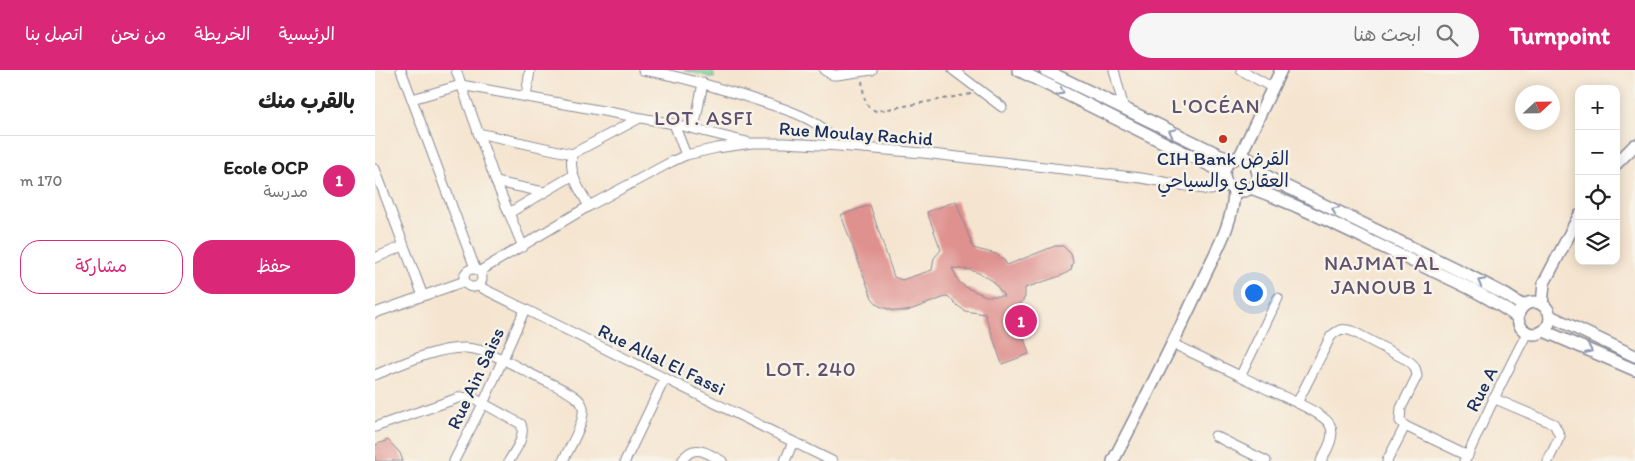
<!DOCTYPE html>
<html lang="ar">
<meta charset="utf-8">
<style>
:root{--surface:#fff;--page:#f6f6f6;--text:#222;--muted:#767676;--line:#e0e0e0;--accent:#db2777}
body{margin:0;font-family:Itim,"Playpen Sans Arabic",sans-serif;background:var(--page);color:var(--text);direction:rtl}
.controls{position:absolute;right:15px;top:15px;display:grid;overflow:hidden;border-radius:10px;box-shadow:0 2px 12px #0003}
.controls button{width:45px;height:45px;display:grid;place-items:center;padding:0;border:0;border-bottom:1px solid var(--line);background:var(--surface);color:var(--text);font:25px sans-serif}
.compass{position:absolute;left:1140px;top:15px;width:45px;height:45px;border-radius:50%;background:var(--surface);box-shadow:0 2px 12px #0003;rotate:68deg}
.you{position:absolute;left:878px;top:222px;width:18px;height:18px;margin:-12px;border:4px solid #fff;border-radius:50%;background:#1a73e8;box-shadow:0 0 0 8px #1a73e833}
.badge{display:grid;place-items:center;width:32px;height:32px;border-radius:50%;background:var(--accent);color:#fff;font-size:16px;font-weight:700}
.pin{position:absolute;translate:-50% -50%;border:2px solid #fff;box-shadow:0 1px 5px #0006}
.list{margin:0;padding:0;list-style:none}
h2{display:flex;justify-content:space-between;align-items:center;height:65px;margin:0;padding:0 20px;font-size:21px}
h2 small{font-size:16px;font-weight:400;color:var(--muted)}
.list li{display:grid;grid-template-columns:32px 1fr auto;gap:15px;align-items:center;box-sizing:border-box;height:90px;padding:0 20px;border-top:1px solid var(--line)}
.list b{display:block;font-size:19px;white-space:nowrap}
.list p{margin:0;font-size:16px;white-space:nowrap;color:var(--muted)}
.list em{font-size:16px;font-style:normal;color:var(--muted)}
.actions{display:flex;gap:10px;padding:15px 20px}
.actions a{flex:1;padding:11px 0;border:1px solid var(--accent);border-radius:20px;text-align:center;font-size:18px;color:var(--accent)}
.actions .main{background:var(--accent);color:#fff}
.icon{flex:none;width:28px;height:28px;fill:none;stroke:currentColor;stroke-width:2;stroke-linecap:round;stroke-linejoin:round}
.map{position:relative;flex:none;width:1260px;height:391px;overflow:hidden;direction:ltr}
header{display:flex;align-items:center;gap:30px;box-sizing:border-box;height:70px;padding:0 25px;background:var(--accent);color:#fff}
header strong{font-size:24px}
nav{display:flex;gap:28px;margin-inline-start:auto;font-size:18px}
.search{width:350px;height:45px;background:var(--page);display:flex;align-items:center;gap:12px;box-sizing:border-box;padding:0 18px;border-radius:28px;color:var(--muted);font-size:19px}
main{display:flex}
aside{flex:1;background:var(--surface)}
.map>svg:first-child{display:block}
.green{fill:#86dea2;stroke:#508680}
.building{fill:#df918f;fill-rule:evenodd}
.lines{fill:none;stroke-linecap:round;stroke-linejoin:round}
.street-casing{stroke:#888a97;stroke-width:11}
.secondary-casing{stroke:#888a97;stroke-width:14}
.path{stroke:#888a97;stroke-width:2;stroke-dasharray:4 4;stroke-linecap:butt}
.street{stroke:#fff;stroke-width:9}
.secondary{stroke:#fff;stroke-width:11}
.oneway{stroke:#8d97ae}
.poi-dot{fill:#c8321e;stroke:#f7f3e8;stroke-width:2}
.labels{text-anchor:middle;stroke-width:5;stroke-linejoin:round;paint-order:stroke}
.street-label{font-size:19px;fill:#1b2f5e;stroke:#f7f3e8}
.poi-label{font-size:19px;fill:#1b2f5e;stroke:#f7f3e8}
.quarter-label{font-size:21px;letter-spacing:1px;fill:#60516f;stroke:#f7f3e8}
</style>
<header>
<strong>Turnpoint</strong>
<div class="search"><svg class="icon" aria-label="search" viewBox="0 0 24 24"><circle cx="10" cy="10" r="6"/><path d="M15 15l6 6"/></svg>ابحث هنا</div>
<nav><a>الرئيسية</a><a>الخريطة</a><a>من نحن</a><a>اتصل بنا</a></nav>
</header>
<main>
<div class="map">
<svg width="1260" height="391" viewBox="0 0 1260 391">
<rect width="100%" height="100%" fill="#f7f3e8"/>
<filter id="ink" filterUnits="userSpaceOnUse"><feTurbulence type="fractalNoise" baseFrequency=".02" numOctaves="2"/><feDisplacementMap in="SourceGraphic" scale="10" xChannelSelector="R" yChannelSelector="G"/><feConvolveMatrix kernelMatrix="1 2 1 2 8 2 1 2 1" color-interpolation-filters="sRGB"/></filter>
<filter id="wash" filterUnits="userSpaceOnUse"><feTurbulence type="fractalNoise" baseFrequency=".0096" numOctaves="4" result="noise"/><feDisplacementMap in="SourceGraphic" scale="20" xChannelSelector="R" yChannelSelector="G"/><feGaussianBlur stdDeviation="1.12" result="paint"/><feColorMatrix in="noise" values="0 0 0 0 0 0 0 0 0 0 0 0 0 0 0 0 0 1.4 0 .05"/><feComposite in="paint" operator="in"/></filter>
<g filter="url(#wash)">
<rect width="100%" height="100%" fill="#f5e5d0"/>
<polygon class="green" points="309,0 338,0 339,8"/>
<g id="blocks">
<g class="building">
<path d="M581 131 598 178 621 184 629 190 632 195 680 176H688L696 184 698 192 696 200 688 205 650 218V227L646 233 639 237 654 284 627 294 610 244 590 241 579 233 573 226 532 241H519L504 236 497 228 466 145 495 135 519 207 527 210 557 200 559 188 566 180 552 142ZM577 198 596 200 608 205 618 211 629 226H611L592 218 584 212Z"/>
<polygon points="13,370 25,383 28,391 0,391 0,375"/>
</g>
</g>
</g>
<g filter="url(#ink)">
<use href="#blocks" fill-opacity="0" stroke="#888a97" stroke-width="1"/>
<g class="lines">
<defs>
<g id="street">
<polyline points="26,0 100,198"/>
<polyline points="81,0 121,112 134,143 197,106"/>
<path d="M268 0C305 6 340 17 375 28 399 36 425 42 446 57 452 62 455 68 459 75"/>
<polyline points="449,0 458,5 462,5 497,0"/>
<polyline points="578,0 627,37"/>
<polyline points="739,0 749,39"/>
<polyline points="866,0 898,18"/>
<polyline points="151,27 155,0"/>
<polyline points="37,29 86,15 299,54 372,72"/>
<polyline points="299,54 311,85"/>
<polyline points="319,59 328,13"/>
<polyline points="103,63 197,84"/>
<polyline points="0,99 48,226"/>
<polyline points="121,112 169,122"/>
<path d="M214 136C204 118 194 106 197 84L263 49"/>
<polyline points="134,143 148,177"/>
<polyline points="0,188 28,176"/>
<circle cx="98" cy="208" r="9"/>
<polyline points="105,201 214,136 296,92 311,85 342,78 377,73 409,73 464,76 548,83 766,108 835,120 846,118 852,114"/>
<polyline points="103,216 457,391"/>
<polyline points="0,243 90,211"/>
<path d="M798 274C831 289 863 305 896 321 909 327 949 343 955 355 961 367 951 381 946 391"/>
<path d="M0 305C27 294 62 277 91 278 113 279 142 297 162 307 174 313 188 318 199 326 204 329 207 333 208 338 210 353 194 378 188 391"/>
<polyline points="866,305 903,228"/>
<polyline points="1118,328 1179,354 1185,366 1173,391"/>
<path d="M922 333 956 266C964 259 967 258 977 261L1032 290C1039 294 1041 298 1042 306L1026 338 1025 351 1030 356 1093 386"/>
<path d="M0 357 86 327 100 329 146 354C151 367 140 380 134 391"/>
<polyline points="840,366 891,391"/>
<polyline points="79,391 108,334 150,239"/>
<polyline points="250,391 290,308"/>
<path d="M307 391C318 372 332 383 347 391"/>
<polyline points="410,391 418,372"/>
<polyline points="1012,391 1030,356"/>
<path d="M1090 391C1110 347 1130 305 1152 263"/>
</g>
<g id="secondary">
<polyline points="643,0 848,102"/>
<polyline points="670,0 843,84 857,89"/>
<polyline points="865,86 906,0"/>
<circle cx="866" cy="104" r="17"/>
<polyline points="1241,94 1260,75"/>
<polyline points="882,100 900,111 1091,204 1131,225 1148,236"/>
<path d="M876 118C928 137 978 163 1029 187 1067 206 1109 222 1143 248"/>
<circle cx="1159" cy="248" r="16"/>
<polyline points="1167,235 1169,213 1204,146"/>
<polyline points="1175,246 1260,286"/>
<polyline points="1169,261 1260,300"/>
<path d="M738 391C769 331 800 271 828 209 841 181 859 152 859 120"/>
</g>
</defs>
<use href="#street" class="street-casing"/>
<use href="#secondary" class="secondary-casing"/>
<path class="path" d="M487 11C489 23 488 39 502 41L596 24"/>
<use href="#street" class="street"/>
<use href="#secondary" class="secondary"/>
</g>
<defs><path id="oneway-chevron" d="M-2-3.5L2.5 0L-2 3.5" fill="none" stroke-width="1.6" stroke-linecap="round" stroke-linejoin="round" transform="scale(1.25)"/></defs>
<g class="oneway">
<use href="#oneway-chevron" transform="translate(686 22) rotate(27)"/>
<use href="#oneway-chevron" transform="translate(797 62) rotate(-154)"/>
<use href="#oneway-chevron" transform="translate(960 140) rotate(-154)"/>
<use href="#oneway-chevron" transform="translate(1106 212) rotate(-152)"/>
<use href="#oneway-chevron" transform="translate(1214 280) rotate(24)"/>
</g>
</g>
<circle class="poi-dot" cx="848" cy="69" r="5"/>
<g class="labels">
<g class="street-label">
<text transform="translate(481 63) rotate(4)" y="7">Rue Moulay Rachid</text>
<text transform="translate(287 289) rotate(26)" y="7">Rue Allal El Fassi</text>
<text transform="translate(100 308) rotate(-65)" y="7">Rue Ain Saiss</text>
<text transform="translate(1106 319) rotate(-63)" y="7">Rue A</text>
</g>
<g class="poi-label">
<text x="848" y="95">CIH Bank القرض<tspan x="848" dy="22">العقاري والسياحي</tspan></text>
</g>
<g class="quarter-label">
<text x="841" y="43">L'OCÉAN</text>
<text x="329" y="55">LOT. ASFI</text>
<text x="1007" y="200">NAJMAT AL<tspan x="1007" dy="24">JANOUB 1</tspan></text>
<text x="436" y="306">LOT. 240</text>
</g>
</g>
</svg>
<div class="controls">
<button>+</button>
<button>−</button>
<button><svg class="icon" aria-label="locate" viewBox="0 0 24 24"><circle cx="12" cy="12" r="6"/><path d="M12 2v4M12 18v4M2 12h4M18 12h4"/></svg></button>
<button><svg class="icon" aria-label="layers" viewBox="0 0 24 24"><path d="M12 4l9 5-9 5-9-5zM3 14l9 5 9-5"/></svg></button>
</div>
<svg class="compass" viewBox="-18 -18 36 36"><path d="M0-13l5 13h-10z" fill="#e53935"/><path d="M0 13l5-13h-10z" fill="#767676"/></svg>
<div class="you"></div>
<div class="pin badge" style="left:646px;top:251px">1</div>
</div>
<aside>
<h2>بالقرب منك<small></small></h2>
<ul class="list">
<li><span class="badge">1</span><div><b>Ecole OCP</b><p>مدرسة</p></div><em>170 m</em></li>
</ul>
<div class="actions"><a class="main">حفظ</a><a>مشاركة</a></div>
</aside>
</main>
